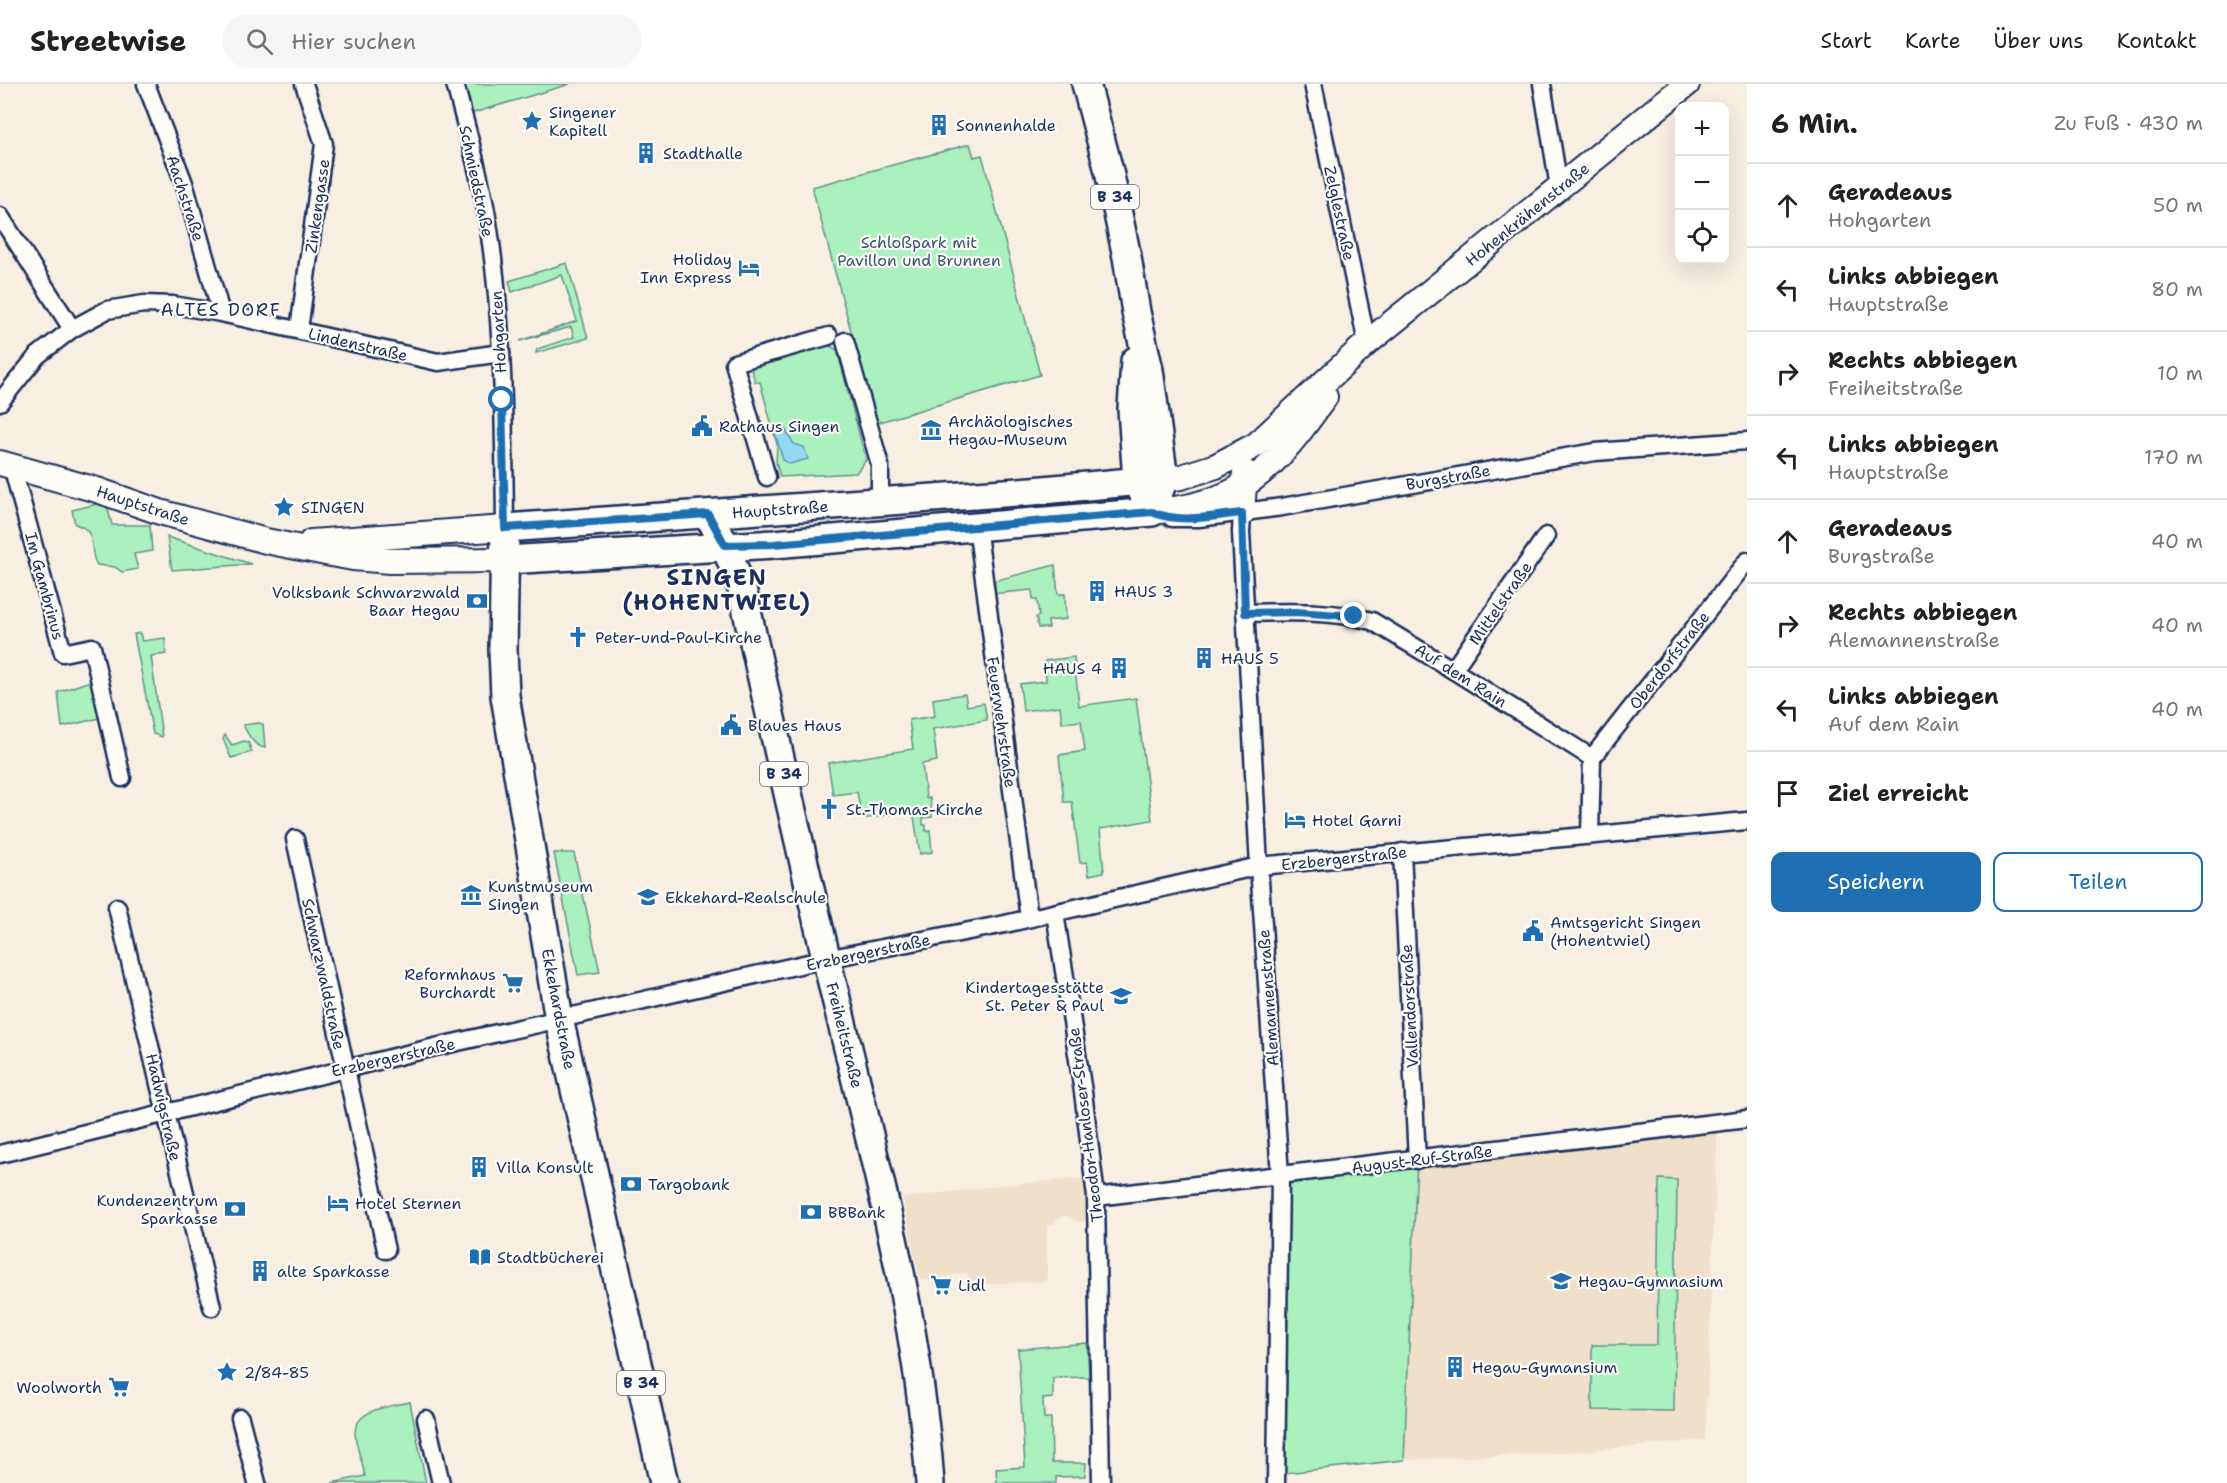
<!DOCTYPE html>
<html lang="de">
<meta charset="utf-8">
<style>
:root{--surface:#fff;--page:#f6f6f6;--text:#202124;--muted:#757577;--line:#e0e0e0;--accent:#1f6fb2}
body{margin:0;font-family:"Shantell Sans",sans-serif;background:var(--page);color:var(--text)}
.controls{position:absolute;right:18px;top:18px;display:grid;overflow:hidden;border-radius:12px;box-shadow:0 6px 24px #0002}
.controls button{width:54px;height:54px;display:grid;place-items:center;padding:0;border:0;border-bottom:2px solid var(--line);background:var(--surface);color:var(--text);font:30px sans-serif}
.stop{position:absolute;width:18px;height:18px;margin:-14px;border:4px solid #1f6fb2;border-radius:50%;background:#fff}
.stop.end{background:#1f6fb2;border-color:#fff;box-shadow:0 2px 6px #0008}
.list{margin:0;padding:0;list-style:none}
h2{display:flex;justify-content:space-between;align-items:center;height:78px;margin:0;padding:0 24px;font-size:26px}
h2 small{font-size:20px;font-weight:400;color:var(--muted)}
.list li{display:grid;grid-template-columns:39px 1fr auto;gap:18px;align-items:center;box-sizing:border-box;height:84px;padding:0 24px;border-top:2px solid var(--line)}
.list b{display:block;font-size:22px;white-space:nowrap}
.list p{margin:0;font-size:20px;white-space:nowrap;color:var(--muted)}
.list em{font-size:20px;font-style:normal;color:var(--muted)}
.actions{display:flex;gap:12px;padding:18px 24px}
.actions a{flex:1;padding:14px 0;border:2px solid var(--accent);border-radius:12px;text-align:center;font-size:21px;color:var(--accent)}
.actions .main{background:var(--accent);color:#fff}
.icon{flex:none;width:33px;height:33px;fill:none;stroke:currentColor;stroke-width:2;stroke-linecap:round;stroke-linejoin:round}
.map{position:relative;flex:none;width:1747px;height:1399px;overflow:hidden}
header{display:flex;align-items:center;gap:36px;box-sizing:border-box;height:84px;padding:0 30px;background:var(--surface);border-bottom:2px solid var(--line)}
header strong{font-size:28px}
nav{display:flex;gap:33px;margin-inline-start:auto;font-size:21px}
.search{width:420px;height:54px;background:var(--page);display:flex;align-items:center;gap:15px;box-sizing:border-box;padding:0 21px;border-radius:33px;color:var(--muted);font-size:22px}
main{display:flex}
aside{flex:1;background:var(--surface)}
.map>svg:first-child{display:block}
.built{fill:#f0dfc9}
.green{fill:#aaf1bd;stroke:#62908e;stroke-width:1.5}
.water{fill:#92daf3;stroke:#6296b7;stroke-width:1.5}
.lines{fill:none;stroke-linecap:round;stroke-linejoin:round}
.minor-casing{stroke:#1b2f5e;stroke-width:21}
.secondary-casing{stroke:#1b2f5e;stroke-width:28}
.primary-casing{stroke:#1b2f5e;stroke-width:32}
.minor{stroke:#fdfcf7;stroke-width:16}
.secondary{stroke:#fdfcf7;stroke-width:24}
.primary{stroke:#fdfcf7;stroke-width:27}
.route{stroke:#1f6fb2;stroke-width:8}
.labels{text-anchor:middle;stroke-width:4.5;stroke-linejoin:round;paint-order:stroke}
.shield{fill:#fdfcf7;stroke:#5f6c8c;stroke-width:1.5}
.shield-label{font-size:15px;font-weight:bold;fill:#1b2f5e}
.poi-label{font-size:16px;fill:#1b2f5e;stroke:#fdfcf7;text-anchor:start}
.street-label{font-size:16px;fill:#1b2f5e;stroke:#fdfcf7}
.park-label{font-size:16px;fill:#385671;stroke:#fdfcf7}
.neighbourhood-label{font-size:18px;letter-spacing:1.5px;fill:#1b2f5e;stroke:#fdfcf7}
.district-label{font-size:22px;font-weight:bold;letter-spacing:1.5px;fill:#1b2f5e;stroke:#fdfcf7}
</style>
<header>
<strong>Streetwise</strong>
<div class="search"><svg class="icon" aria-label="search" viewBox="0 0 24 24"><circle cx="10" cy="10" r="6"/><path d="M15 15l6 6"/></svg>Hier suchen</div>
<nav><a>Start</a><a>Karte</a><a>Über uns</a><a>Kontakt</a></nav>
</header>
<main>
<div class="map">
<svg width="1747" height="1399" viewBox="0 0 1747 1399">
<rect width="100%" height="100%" fill="#f7efe2"/>
<filter id="ink" filterUnits="userSpaceOnUse"><feTurbulence type="fractalNoise" baseFrequency=".0167" numOctaves="2"/><feDisplacementMap in="SourceGraphic" scale="12" xChannelSelector="R" yChannelSelector="G"/><feConvolveMatrix kernelMatrix="1 2 1 2 8 2 1 2 1" color-interpolation-filters="sRGB"/></filter>
<g filter="url(#ink)">
<g class="built">
<polygon points="1718,1038 1705,1356 1556,1369 1404,1376 1417,1076"/>
<polygon points="1087,1094 1090,1137 1077,1138 1069,1132 1063,1132 1058,1135 1053,1141 1047,1141 1047,1197 973,1201 973,1207 970,1207 967,1189 920,1197 903,1114 1013,1100"/>
</g>
<g class="green">
<polygon points="462,0 570,0 470,30"/>
<polygon points="970,60 974,73 982,71 1040,291 876,339 812,103"/>
<polygon points="567,179 588,254 536,269 537,265 574,253 571,243 520,257 577,237 562,191 512,208 509,197"/>
<polygon points="825,259 837,266 866,376 856,389 780,393 776,378 777,360 760,298 755,298 750,280"/>
<path d="M106 418 112 441H150L152 467 134 470 138 485 122 488 115 483 97 481C87 467 100 447 75 440L72 426Z"/>
<polygon points="167,453 251,480 172,486"/>
<polygon points="1055,481 1058,510 1065,510 1066,535 1048,537 1049,544 1038,544 1036,533 1039,532 1037,516 1033,516 1032,506 990,510 990,498"/>
<polygon points="140,549 142,557 165,554 166,570 151,572 162,653 153,650 134,550"/>
<polygon points="1074,573 1079,622 1136,614 1152,736 1100,745 1104,788 1089,791 1087,778 1080,779 1072,718 1064,718 1059,671 1085,667 1081,637 1062,639 1060,622 1023,627 1020,600 1046,597 1045,577"/>
<polygon points="99,594 108,632 62,643 58,608"/>
<polygon points="965,610 967,622 984,619 987,636 933,645 937,677 922,680 926,714 930,714 932,733 923,734 923,741 926,741 926,747 930,746 932,768 920,770 913,727 862,735 857,708 833,711 828,679 913,665 909,636 935,632 933,615"/>
<path d="M258 639 263 640 265 664C253 662 248 650 243 641Z"/>
<polygon points="225,651 232,661 244,657 248,658 252,668 231,674 223,655"/>
<polygon points="554,769 574,769 600,888 578,891"/>
<polygon points="1417,1076 1404,1376 1276,1390 1280,1091"/>
<polygon points="1659,1095 1677,1096 1674,1327 1592,1326 1592,1261 1657,1261"/>
<polygon points="1087,1259 1089,1293 1053,1294 1053,1314 1043,1315 1044,1334 1051,1334 1052,1379 1086,1379 1085,1392 1056,1393 1056,1399 997,1399 996,1385 1025,1383 1018,1265"/>
<path d="M410 1318 426 1399H332L365 1392C363 1380 355 1360 355 1349 356 1324 392 1322 410 1318Z"/>
</g>
<polygon class="water" points="782,340 794,360 804,363 808,375 790,380 783,376 773,342"/>
<g class="lines">
<defs>
<g id="minor">
<polyline points="146,0 184,99 221,229"/>
<path d="M455 0C468 50 483 101 490 152 504 248 504 347 505 444"/>
<polyline points="1313,0 1367,259"/>
<polyline points="1542,0 1559,103"/>
<polyline points="0,132 72,245"/>
<polyline points="299,246 324,60 304,0"/>
<polyline points="845,257 880,381 880,418"/>
<polyline points="0,318 37,272 72,245 107,226 144,220 173,221 221,229 438,278 501,269"/>
<polyline points="12,382 63,569 92,563 122,694"/>
<polyline points="767,393 734,279 829,252"/>
<polyline points="1242,429 1241,448 1259,782 1280,1091 1276,1399"/>
<polyline points="1172,434 1199,434 1282,423 1595,368 1747,357"/>
<polyline points="977,442 1029,834"/>
<path d="M1245 529C1288 528 1331 526 1372 537L1453 586 1592 674 1590 751"/>
<polyline points="1453,586 1546,452"/>
<polyline points="1592,674 1747,477"/>
<polyline points="295,755 386,1166"/>
<polyline points="1402,768 1417,1076"/>
<polyline points="117,823 212,1223"/>
<polyline points="1055,829 1083,1008 1096,1113 1101,1399"/>
<polyline points="0,1070 431,964 826,875 1005,840 1259,782 1747,737"/>
<polyline points="1096,1113 1747,1035"/>
<polyline points="240,1334 257,1399"/>
<polyline points="426,1335 441,1399"/>
</g>
<g id="secondary">
<polyline points="0,379 97,406 160,428 266,457 326,469 353,474 390,477 506,476"/>
<polyline points="1164,395 1181,393 1216,382 1256,361 1367,259 1687,0"/>
<path d="M1152 428C1168 426 1186 424 1202 419 1261 404 1292 359 1325 313"/>
<polyline points="1242,429 1245,388"/>
<polyline points="311,458 505,444"/>
</g>
<g id="primary">
<polyline points="1086,0 1109,87 1127,173 1136,228 1149,286 1164,395 1158,410"/>
<polyline points="1135,277 1132,325 1137,397 1145,413"/>
<path d="M708 430 725 461 742 505C774 647 805 789 840 931 877 1085 919 1240 930 1399"/>
<polyline points="506,476 774,460 1152,428"/>
<polyline points="664,1399 559,935 513,660 505,612 503,566 505,444 1032,407 1164,395"/>
</g>
</defs>
<use href="#minor" class="minor-casing"/>
<use href="#secondary" class="secondary-casing"/>
<use href="#primary" class="primary-casing"/>
<use href="#minor" class="minor"/>
<use href="#secondary" class="secondary"/>
<use href="#primary" class="primary"/>
</g>
</g>
<g class="lines" filter="url(#ink)">
<path class="route" d="M502 316 505 444 708 430 725 461 774 460 1152 428C1179 440 1213 432 1242 429L1245 529 1296 528 1354 532"/>
</g>
<defs>
<symbol id="sight-bare" viewBox="-9 -9 18 18"><path d="M0-6L1.8-2.2L6-1.7L2.9 1.2L3.7 5.4L0 3.3L-3.7 5.4L-2.9 1.2L-6-1.7L-1.8-2.2Z" fill="#1f6fb2" stroke="#fdfcf7" stroke-width="2.5" paint-order="stroke"/></symbol>
<symbol id="building-bare" viewBox="-9 -9 18 18"><path d="M-4-6H4V6H1V3H-1V6H-4ZM-2.5-4.3h1.7v1.8h-1.7ZM.8-4.3h1.7v1.8H.8ZM-2.5-1h1.7V.8h-1.7ZM.8-1h1.7V.8H.8Z" fill="#1f6fb2" stroke="#fdfcf7" stroke-width="2.5" paint-order="stroke"/></symbol>
<symbol id="hotel-bare" viewBox="-9 -9 18 18"><path d="M-6-4.5h1.5V1H6V5H4.5V3h-9V5H-6ZM-4 0a1.8 1.8 0 1 1 3.6 0ZM.5 0V-2.5h3Q6-2.5 6 0Z" fill="#1f6fb2" stroke="#fdfcf7" stroke-width="2.5" paint-order="stroke"/></symbol>
<symbol id="civic-bare" viewBox="-9 -9 18 18"><path d="M-.6-6.5H3V-4.5H.6V-3L4-1V1h2V6H-6V1h2V-1L-.6-3ZM-1.2 2.5V6h2.4V2.5Z" fill="#1f6fb2" stroke="#fdfcf7" stroke-width="2.5" paint-order="stroke"/></symbol>
<symbol id="museum-bare" viewBox="-9 -9 18 18"><path d="M0-6L6-3V-2H-6V-3ZM-5-1h2V3h-2ZM-1-1h2V3h-2ZM3-1h2V3H3ZM-6 4H6V6H-6Z" fill="#1f6fb2" stroke="#fdfcf7" stroke-width="2.5" paint-order="stroke"/></symbol>
<symbol id="bank-bare" viewBox="-9 -9 18 18"><path d="M-6-4H6V4H-6ZM0-2.3a2.3 2.3 0 1 0 0 4.6a2.3 2.3 0 1 0 0-4.6Z" fill="#1f6fb2" stroke="#fdfcf7" stroke-width="2.5" paint-order="stroke"/></symbol>
<symbol id="church-bare" viewBox="-9 -9 18 18"><path d="M-1.2-6h2.4v3.5h3.3v2.4h-3.3V6h-2.4V-.1h-3.3v-2.4h3.3Z" fill="#1f6fb2" stroke="#fdfcf7" stroke-width="2.5" paint-order="stroke"/></symbol>
<symbol id="school-bare" viewBox="-9 -9 18 18"><path d="M0-5L7-2L0 1L-7-2ZM-4 1L0 2.5L4 1V4Q0 6-4 4Z" fill="#1f6fb2" stroke="#fdfcf7" stroke-width="2.5" paint-order="stroke"/></symbol>
<symbol id="supermarket-bare" viewBox="-9 -9 18 18"><path d="M-6-5.5h2.5l.6 2H6L4.5 2H-2.5L-4.4-4H-6ZM-1.5 3.2a1.3 1.3 0 1 0 .1 0ZM3 3.2a1.3 1.3 0 1 0 .1 0Z" fill="#1f6fb2" stroke="#fdfcf7" stroke-width="2.5" paint-order="stroke"/></symbol>
<symbol id="library-bare" viewBox="-9 -9 18 18"><path d="M-6-4Q-3-5.5-.7-3.5V5Q-3 3-6 4ZM6-4Q3-5.5 .7-3.5V5Q3 3 6 4Z" fill="#1f6fb2" stroke="#fdfcf7" stroke-width="2.5" paint-order="stroke"/></symbol>
</defs>
<g fill-rule="evenodd">
<use href="#sight-bare" x="517" y="22" width="30" height="30"/>
<use href="#building-bare" x="924" y="26" width="30" height="30"/>
<use href="#building-bare" x="631" y="54" width="30" height="30"/>
<use href="#hotel-bare" x="734" y="169" width="30" height="30"/>
<use href="#civic-bare" x="687" y="327" width="30" height="30"/>
<use href="#museum-bare" x="916" y="331" width="30" height="30"/>
<use href="#sight-bare" x="269" y="408" width="30" height="30"/>
<use href="#building-bare" x="1082" y="492" width="30" height="30"/>
<use href="#bank-bare" x="462" y="502" width="30" height="30"/>
<use href="#church-bare" x="563" y="538" width="30" height="30"/>
<use href="#building-bare" x="1189" y="559" width="30" height="30"/>
<use href="#building-bare" x="1104" y="569" width="30" height="30"/>
<use href="#civic-bare" x="716" y="626" width="30" height="30"/>
<use href="#church-bare" x="814" y="710" width="30" height="30"/>
<use href="#hotel-bare" x="1280" y="721" width="30" height="30"/>
<use href="#museum-bare" x="456" y="796" width="30" height="30"/>
<use href="#school-bare" x="633" y="798" width="30" height="30"/>
<use href="#civic-bare" x="1518" y="832" width="30" height="30"/>
<use href="#supermarket-bare" x="498" y="884" width="30" height="30"/>
<use href="#school-bare" x="1106" y="897" width="30" height="30"/>
<use href="#building-bare" x="464" y="1068" width="30" height="30"/>
<use href="#bank-bare" x="616" y="1085" width="30" height="30"/>
<use href="#hotel-bare" x="323" y="1104" width="30" height="30"/>
<use href="#bank-bare" x="220" y="1110" width="30" height="30"/>
<use href="#bank-bare" x="796" y="1113" width="30" height="30"/>
<use href="#library-bare" x="465" y="1158" width="30" height="30"/>
<use href="#building-bare" x="245" y="1172" width="30" height="30"/>
<use href="#school-bare" x="1546" y="1182" width="30" height="30"/>
<use href="#supermarket-bare" x="926" y="1186" width="30" height="30"/>
<use href="#building-bare" x="1440" y="1268" width="30" height="30"/>
<use href="#sight-bare" x="212" y="1273" width="30" height="30"/>
<use href="#supermarket-bare" x="104" y="1288" width="30" height="30"/>
</g>
<g class="labels">
<g class="shield">
<rect x="1091" y="101" width="48" height="24" rx="4.5"/>
<rect x="760" y="678" width="48" height="24" rx="4.5"/>
<rect x="617" y="1287" width="48" height="24" rx="4.5"/>
</g>
<g class="shield-label">
<text x="1115" y="118">B 34</text>
<text x="784" y="695">B 34</text>
<text x="641" y="1304">B 34</text>
</g>
<g class="poi-label">
<text x="549" y="34">Singener<tspan x="549" dy="18">Kapitell</tspan></text>
<text x="956" y="47">Sonnenhalde</text>
<text x="663" y="75">Stadthalle</text>
<text x="732" y="181" text-anchor="end">Holiday<tspan x="732" dy="18">Inn Express</tspan></text>
<text x="948" y="343">Archäologisches<tspan x="948" dy="18">Hegau-Museum</tspan></text>
<text x="719" y="348">Rathaus Singen</text>
<text x="301" y="429">SINGEN</text>
<text x="1114" y="513">HAUS 3</text>
<text x="460" y="514" text-anchor="end">Volksbank Schwarzwald<tspan x="460" dy="18">Baar Hegau</tspan></text>
<text x="595" y="559">Peter-und-Paul-Kirche</text>
<text x="1221" y="580">HAUS 5</text>
<text x="1102" y="590" text-anchor="end">HAUS 4</text>
<text x="748" y="647">Blaues Haus</text>
<text x="846" y="731">St.-Thomas-Kirche</text>
<text x="1312" y="742">Hotel Garni</text>
<text x="488" y="808">Kunstmuseum<tspan x="488" dy="18">Singen</tspan></text>
<text x="665" y="819">Ekkehard-Realschule</text>
<text x="1550" y="844">Amtsgericht Singen<tspan x="1550" dy="18">(Hohentwiel)</tspan></text>
<text x="496" y="896" text-anchor="end">Reformhaus<tspan x="496" dy="18">Burchardt</tspan></text>
<text x="1104" y="909" text-anchor="end">Kindertagesstätte<tspan x="1104" dy="18">St. Peter &amp; Paul</tspan></text>
<text x="496" y="1089">Villa Konsult</text>
<text x="648" y="1106">Targobank</text>
<text x="218" y="1122" text-anchor="end">Kundenzentrum<tspan x="218" dy="18">Sparkasse</tspan></text>
<text x="355" y="1125">Hotel Sternen</text>
<text x="828" y="1134">BBBank</text>
<text x="497" y="1179">Stadtbücherei</text>
<text x="277" y="1193">alte Sparkasse</text>
<text x="1578" y="1203">Hegau-Gymnasium</text>
<text x="958" y="1207">Lidl</text>
<text x="1472" y="1289">Hegau-Gymansium</text>
<text x="244" y="1294">2/84-85</text>
<text x="102" y="1309" text-anchor="end">Woolworth</text>
</g>
<g class="street-label">
<text transform="translate(477 97) rotate(78)" y="6">Schmiedstraße</text>
<text transform="translate(186 114) rotate(72)" y="6">Aachstraße</text>
<text transform="translate(317 122) rotate(-82)" y="6">Zinkengasse</text>
<text transform="translate(1340 129) rotate(78)" y="6">Zelglestraße</text>
<text transform="translate(1527 130) rotate(-39)" y="6">Hohenkrähenstraße</text>
<text transform="translate(498 248) rotate(-93)" y="6">Hohgarten</text>
<text transform="translate(358 260) rotate(13)" y="6">Lindenstraße</text>
<text transform="translate(1448 393) rotate(-10)" y="6">Burgstraße</text>
<text transform="translate(143 421) rotate(18)" y="6">Hauptstraße</text>
<text transform="translate(780 425) rotate(-4)" y="6">Hauptstraße</text>
<text transform="translate(45 502) rotate(75)" y="6">Im Gambrinus</text>
<text transform="translate(1500 519) rotate(-55)" y="6">Mittelstraße</text>
<text transform="translate(1669 576) rotate(-52)" y="6">Oberdorfstraße</text>
<text transform="translate(1461 591) rotate(32)" y="6">Auf dem Rain</text>
<text transform="translate(1002 638) rotate(82)" y="6">Feuerwehrstraße</text>
<text transform="translate(1344 774) rotate(-6)" y="6">Erzbergerstraße</text>
<text transform="translate(868 868) rotate(-12)" y="6">Erzbergerstraße</text>
<text transform="translate(324 890) rotate(78)" y="6">Schwarzwaldstraße</text>
<text transform="translate(1268 914) rotate(-94)" y="6">Alemannenstraße</text>
<text transform="translate(1409 922) rotate(-93)" y="6">Vallendorstraße</text>
<text transform="translate(559 925) rotate(79)" y="6">Ekkehardstraße</text>
<text transform="translate(845 951) rotate(76)" y="6">Freiheitstraße</text>
<text transform="translate(393 973) rotate(-13)" y="6">Erzbergerstraße</text>
<text transform="translate(164 1023) rotate(77)" y="6">Hadwigstraße</text>
<text transform="translate(1085 1041) rotate(-97)" y="6">Theodor-Hanloser-Straße</text>
<text transform="translate(1422 1075) rotate(-7)" y="6">August-Ruf-Straße</text>
</g>
<g class="park-label">
<text x="919" y="164">Schloßpark mit<tspan x="919" dy="18">Pavillon und Brunnen</tspan></text>
</g>
<g class="neighbourhood-label">
<text x="221" y="232">ALTES DORF</text>
</g>
<g class="district-label">
<text x="717" y="501">SINGEN<tspan x="717" dy="25">(HOHENTWIEL)</tspan></text>
</g>
</g>
</svg>
<div class="controls">
<button>+</button>
<button>−</button>
<button><svg class="icon" aria-label="locate" viewBox="0 0 24 24"><circle cx="12" cy="12" r="6"/><path d="M12 2v4M12 18v4M2 12h4M18 12h4"/></svg></button>
</div>
<div class="stop" style="left:502px;top:316px"></div>
<div class="stop end" style="left:1354px;top:532px"></div>
</div>
<aside>
<h2>6 Min.<small>Zu Fuß · 430 m</small></h2>
<ul class="list">
<li><svg class="icon" aria-label="ahead" viewBox="0 0 24 24"><path d="M12 20V5M6 11l6-6 6 6"/></svg><div><b>Geradeaus</b><p>Hohgarten</p></div><em>50 m</em></li>
<li><svg class="icon" aria-label="left" viewBox="0 0 24 24"><path d="M17 20v-9H6M10 6l-5 5 5 5"/></svg><div><b>Links abbiegen</b><p>Hauptstraße</p></div><em>80 m</em></li>
<li><svg class="icon" aria-label="right" viewBox="0 0 24 24"><path d="M7 20v-9h11M14 6l5 5-5 5"/></svg><div><b>Rechts abbiegen</b><p>Freiheitstraße</p></div><em>10 m</em></li>
<li><svg class="icon" aria-label="left" viewBox="0 0 24 24"><path d="M17 20v-9H6M10 6l-5 5 5 5"/></svg><div><b>Links abbiegen</b><p>Hauptstraße</p></div><em>170 m</em></li>
<li><svg class="icon" aria-label="ahead" viewBox="0 0 24 24"><path d="M12 20V5M6 11l6-6 6 6"/></svg><div><b>Geradeaus</b><p>Burgstraße</p></div><em>40 m</em></li>
<li><svg class="icon" aria-label="right" viewBox="0 0 24 24"><path d="M7 20v-9h11M14 6l5 5-5 5"/></svg><div><b>Rechts abbiegen</b><p>Alemannenstraße</p></div><em>40 m</em></li>
<li><svg class="icon" aria-label="left" viewBox="0 0 24 24"><path d="M17 20v-9H6M10 6l-5 5 5 5"/></svg><div><b>Links abbiegen</b><p>Auf dem Rain</p></div><em>40 m</em></li>
<li><svg class="icon" aria-label="arrive" viewBox="0 0 24 24"><path d="M6 21V4h12l-3 4 3 4H6"/></svg><div><b>Ziel erreicht</b></div></li>
</ul>
<div class="actions"><a class="main">Speichern</a><a>Teilen</a></div>
</aside>
</main>
